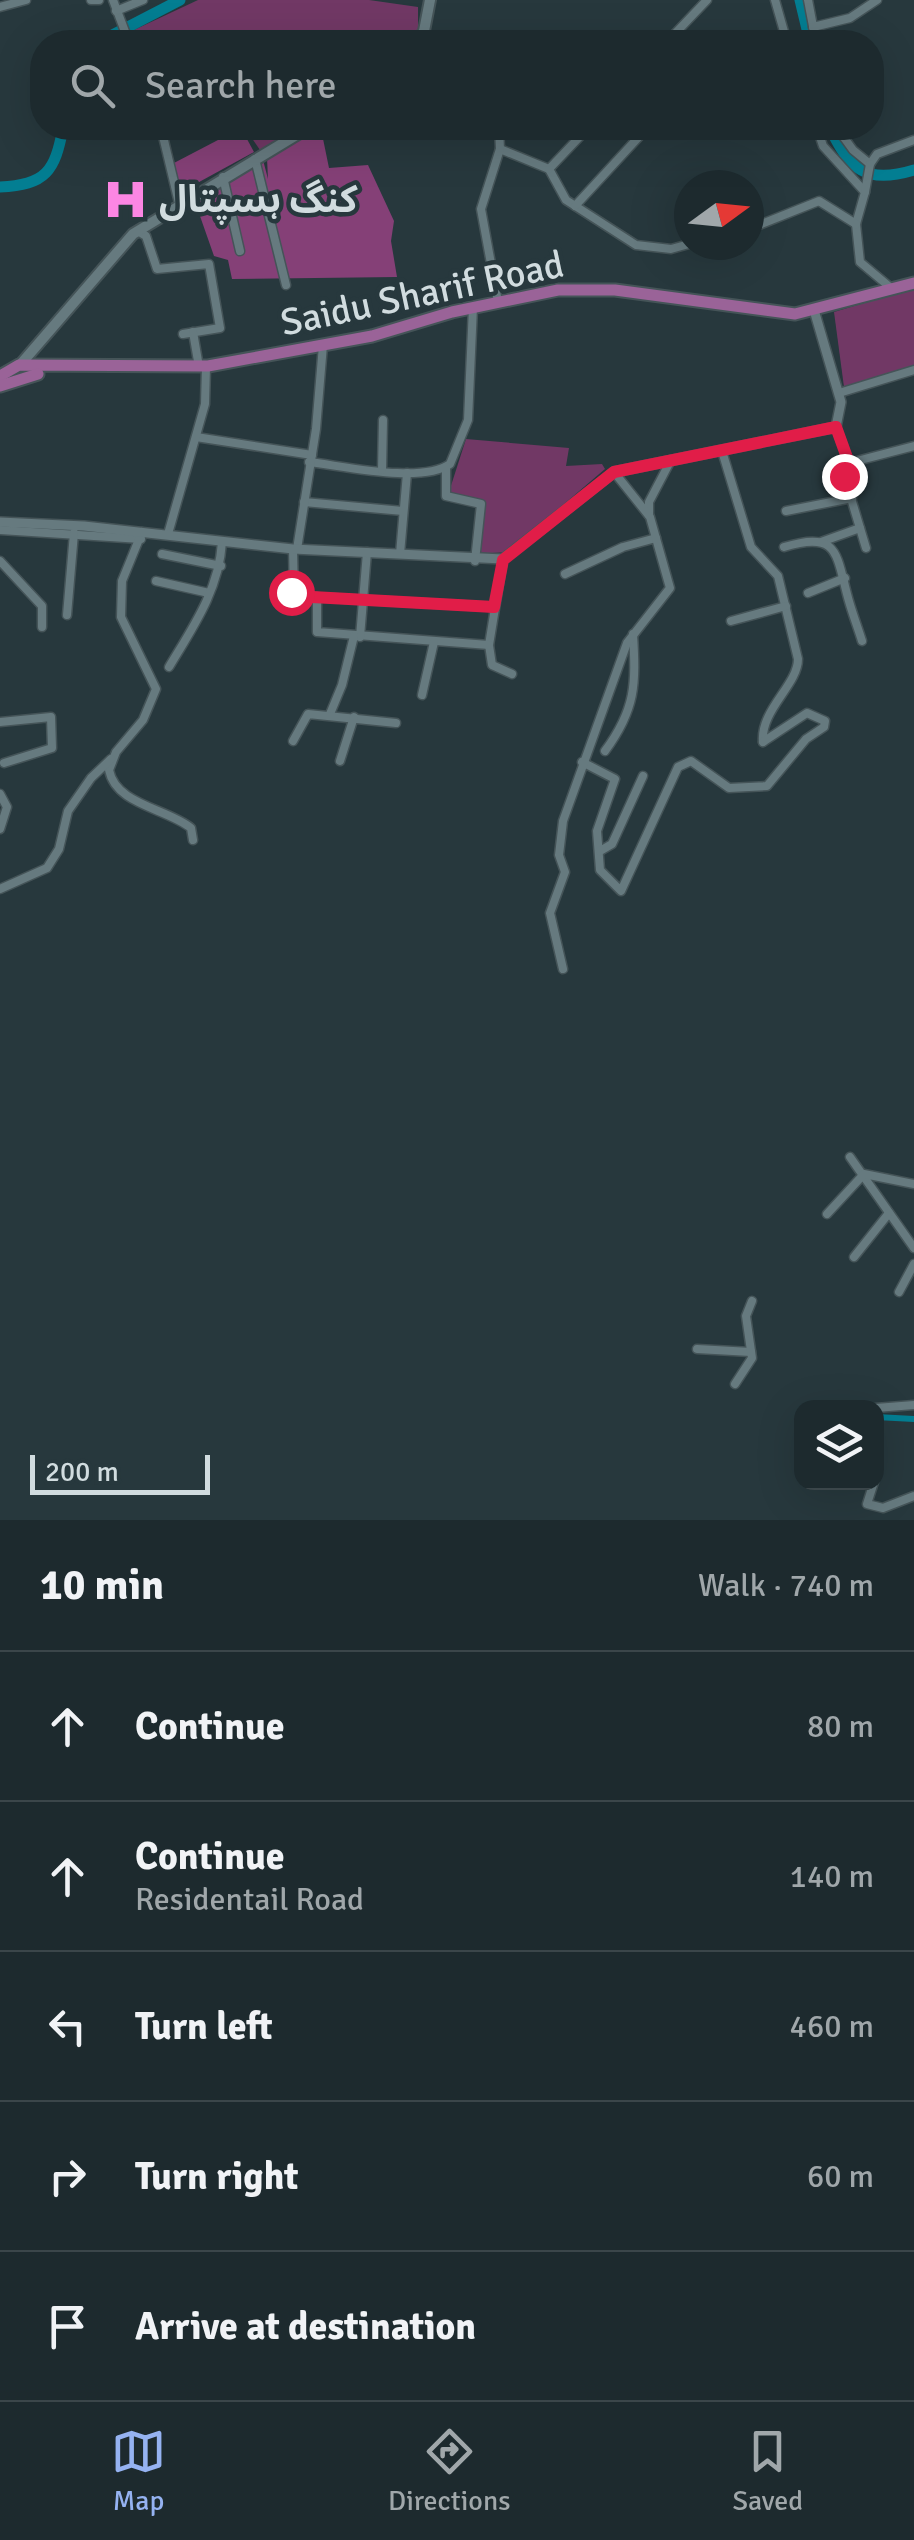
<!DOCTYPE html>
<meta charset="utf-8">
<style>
:root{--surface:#1d2a2e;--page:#253236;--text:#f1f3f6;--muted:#a0a7aa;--line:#3b464a;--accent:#95b2f1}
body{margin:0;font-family:Signika,"Noto Sans Arabic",sans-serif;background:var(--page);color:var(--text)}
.controls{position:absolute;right:30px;bottom:30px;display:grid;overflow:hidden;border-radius:20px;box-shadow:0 10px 40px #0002}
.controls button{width:90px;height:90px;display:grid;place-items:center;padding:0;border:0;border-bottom:2px solid var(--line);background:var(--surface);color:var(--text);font:50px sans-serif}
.compass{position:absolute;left:674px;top:170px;width:90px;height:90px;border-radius:50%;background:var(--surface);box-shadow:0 10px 40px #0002;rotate:75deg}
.scale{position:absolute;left:30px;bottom:25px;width:180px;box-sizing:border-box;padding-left:10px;border:5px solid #d1dcdf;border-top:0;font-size:28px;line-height:35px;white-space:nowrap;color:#d1dcdf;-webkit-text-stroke:8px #27383d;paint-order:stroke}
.stop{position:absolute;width:30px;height:30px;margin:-22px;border:8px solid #e11d48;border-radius:50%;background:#fff}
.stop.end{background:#e11d48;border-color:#fff;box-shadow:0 2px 10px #0008}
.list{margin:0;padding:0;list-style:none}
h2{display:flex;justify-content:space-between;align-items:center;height:130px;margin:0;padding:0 40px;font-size:42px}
h2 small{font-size:32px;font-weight:400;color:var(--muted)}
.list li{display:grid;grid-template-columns:65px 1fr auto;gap:30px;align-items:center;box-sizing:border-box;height:150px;padding:0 40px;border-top:2px solid var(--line)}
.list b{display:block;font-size:38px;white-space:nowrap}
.list p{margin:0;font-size:32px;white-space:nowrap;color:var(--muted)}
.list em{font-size:32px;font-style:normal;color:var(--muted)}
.icon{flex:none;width:55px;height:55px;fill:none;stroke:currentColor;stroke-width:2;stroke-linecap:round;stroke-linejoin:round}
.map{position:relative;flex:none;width:914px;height:1520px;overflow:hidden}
.search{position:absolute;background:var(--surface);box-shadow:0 10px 40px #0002;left:30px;right:30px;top:30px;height:110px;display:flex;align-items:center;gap:25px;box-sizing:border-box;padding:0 35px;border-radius:40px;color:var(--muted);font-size:38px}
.sheet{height:880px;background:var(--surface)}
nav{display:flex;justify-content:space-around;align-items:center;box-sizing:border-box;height:140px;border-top:2px solid var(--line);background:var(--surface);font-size:28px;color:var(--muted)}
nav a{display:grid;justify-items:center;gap:5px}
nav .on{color:var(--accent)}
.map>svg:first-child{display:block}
.green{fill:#713865}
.forest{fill:#854077}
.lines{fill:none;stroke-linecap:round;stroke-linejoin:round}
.canal{stroke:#037e92;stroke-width:6}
.river{stroke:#037e92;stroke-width:11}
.minor-casing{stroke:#455458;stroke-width:11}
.tertiary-casing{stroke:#455458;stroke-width:12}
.secondary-casing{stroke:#455458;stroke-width:14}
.primary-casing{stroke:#455458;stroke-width:15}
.minor{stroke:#667a7f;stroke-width:8}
.tertiary{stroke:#667a7f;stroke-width:9}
.secondary{stroke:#667a7f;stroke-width:10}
.primary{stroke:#9a6398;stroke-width:11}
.route{stroke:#e11d48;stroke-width:12}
.labels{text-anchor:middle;stroke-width:9;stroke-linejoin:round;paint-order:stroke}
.poi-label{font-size:38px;font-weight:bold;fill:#d1dcdf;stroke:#27383d;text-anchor:start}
.street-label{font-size:38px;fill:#d1dcdf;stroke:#27383d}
</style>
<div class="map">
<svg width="914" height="1520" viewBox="0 0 914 1520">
<rect width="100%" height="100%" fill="#27383d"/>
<g class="green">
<polygon points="198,0 369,0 418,7 418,41 136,42 134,30"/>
<polygon points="245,128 297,128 260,150"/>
<polygon points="914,288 914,371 844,387 834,312"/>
<polygon points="466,439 569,448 566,466 602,464 605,469 508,552 477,554 484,503 448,495"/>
</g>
<g class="forest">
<polygon points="241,128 254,152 179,193 172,164"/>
<polygon points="321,129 329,168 368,165 394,221 391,241 397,277 232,279 228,260 214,256 194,199 263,160 268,179 267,158"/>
</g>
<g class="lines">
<polyline class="canal" points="876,1417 914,1419"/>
<g class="river">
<polyline points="800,0 810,42"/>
<polyline points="99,42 180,0"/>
<path d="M830 128C850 169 865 185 914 170"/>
<path d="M0 187C46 185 55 171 63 128"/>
</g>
<defs>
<g id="minor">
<polyline points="91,0 99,0"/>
<polyline points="113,0 129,42"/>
<polyline points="775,0 787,42"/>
<polyline points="808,0 816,42"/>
<polyline points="0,7 26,0"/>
<polyline points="116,11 143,0"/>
<polyline points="813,27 850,18 877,0"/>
<polyline points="667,42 707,0"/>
<polyline points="161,128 179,203"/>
<polyline points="817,128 823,146 865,192 856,224 860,262 891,288"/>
<polyline points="837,128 853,150 870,164 877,154 914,140"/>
<polyline points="500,149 549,169 566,200 636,245 671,249 689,244"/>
<polyline points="255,159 286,285"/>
<polyline points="549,169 588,128"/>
<polyline points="223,177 240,251"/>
<polyline points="865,192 870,164"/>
<polyline points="575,206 647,128"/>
<polyline points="749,229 819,201 856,224"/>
<polyline points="138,231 146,236 157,269 209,264 220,328 183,334"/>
<polyline points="498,302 481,209 500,149 499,128"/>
<polyline points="193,332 199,367"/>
<polyline points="839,393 914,370"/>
<polyline points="836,427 849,463 844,475 866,548"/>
<polyline points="196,437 312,455"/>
<path d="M722 451 751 547 778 576 798 659C798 685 760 710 763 742"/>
<path d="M309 462C344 466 421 484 450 464L468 420 473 307"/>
<polyline points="849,463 914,446"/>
<polyline points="446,467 446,496 481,504 475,561"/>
<polyline points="382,470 383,420"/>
<polyline points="304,502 403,511"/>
<polyline points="786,511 852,498"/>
<polyline points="649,515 649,502 671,460"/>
<polyline points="0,530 141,539"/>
<path d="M142 532 122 581 121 617 156 689 143 720 116 752 109 770C116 805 166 808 191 828L193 840"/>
<polyline points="168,534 205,404 206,367"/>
<polyline points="821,542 860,528"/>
<path d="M784 547C837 531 836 552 847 594 851 610 857 625 862 641"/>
<polyline points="293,549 294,596 494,607"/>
<polyline points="297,549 316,429 323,345"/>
<polyline points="162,554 221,566"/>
<polyline points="400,554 407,473"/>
<polyline points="503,559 489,645 492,665 512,674"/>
<polyline points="0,561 42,606 42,627"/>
<polyline points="565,574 623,547 656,538"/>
<polyline points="156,581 209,593"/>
<polyline points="808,593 845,578"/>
<polyline points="317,597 317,632 489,645"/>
<polyline points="67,615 74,533"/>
<polyline points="731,621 786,606"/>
<polyline points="360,637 367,552"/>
<path d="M169 667C193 627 219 590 222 542"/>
<polyline points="422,695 434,642"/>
<polyline points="330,714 342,685 354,636"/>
<polyline points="0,722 51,717 52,748 4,763"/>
<polyline points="293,741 308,714 396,723"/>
<path d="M605 751C636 709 636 684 633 634"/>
<polyline points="340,761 354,717"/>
<polyline points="582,762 615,779 597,831 600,870 621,891 678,767 691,761 729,788 767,786 806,739 824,727 825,721 807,713 763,742"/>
<polyline points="0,794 7,807 0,829"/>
<polyline points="600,851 612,844 643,776"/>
<polyline points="0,889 47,868 59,849 68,811 91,778 111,759"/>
<polyline points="563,969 550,913 565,872 559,855 563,821 627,643 670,588 650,517 614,472"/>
<polyline points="850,1157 914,1248"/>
<polyline points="827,1214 864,1174 914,1184"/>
<polyline points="854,1257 889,1213"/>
<polyline points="899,1292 914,1264"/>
<polyline points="697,1349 751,1352"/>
<polyline points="735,1384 752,1358 746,1316 752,1301"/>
<polyline points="825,1407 830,1408"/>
<polyline points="876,1408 914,1405"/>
<polyline points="876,1474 878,1471"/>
<polyline points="874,1482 867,1504 883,1508 914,1496"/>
</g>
<polyline id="tertiary" points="0,522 84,526 293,549 503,559 614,472 836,427 841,402 814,310"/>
<g id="secondary">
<polyline points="417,42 424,31 430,0"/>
<polyline points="20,365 133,234 308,128"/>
</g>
<g id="primary">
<polyline points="0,376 19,365 208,366 372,336 452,312 558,290 615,290 795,314 914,283"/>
<polyline points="0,386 38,374"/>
</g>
</defs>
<use href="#minor" class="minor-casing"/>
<use href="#tertiary" class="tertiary-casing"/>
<use href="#secondary" class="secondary-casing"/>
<use href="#primary" class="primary-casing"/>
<use href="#minor" class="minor"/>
<use href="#tertiary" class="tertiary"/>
<use href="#secondary" class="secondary"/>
<use href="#primary" class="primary"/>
</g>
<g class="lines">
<polyline class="route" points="291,592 294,596 494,607 503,560 614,472 836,427 849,463 844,476"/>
</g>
<defs>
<symbol id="hospital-bare" viewBox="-9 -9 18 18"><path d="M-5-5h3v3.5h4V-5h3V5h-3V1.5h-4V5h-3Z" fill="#fc86e3" stroke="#27383d" stroke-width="2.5" paint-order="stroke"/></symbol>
</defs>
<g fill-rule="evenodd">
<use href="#hospital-bare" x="94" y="168" width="63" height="63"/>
</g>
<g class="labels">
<g class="poi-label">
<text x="159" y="212">کنگ ہسپتال</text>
</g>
<g class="street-label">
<text transform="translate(422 293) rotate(-12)" y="13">Saidu Sharif Road</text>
</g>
</g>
</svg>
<div class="controls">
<button><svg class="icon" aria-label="layers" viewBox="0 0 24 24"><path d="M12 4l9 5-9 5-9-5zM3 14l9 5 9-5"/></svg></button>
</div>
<svg class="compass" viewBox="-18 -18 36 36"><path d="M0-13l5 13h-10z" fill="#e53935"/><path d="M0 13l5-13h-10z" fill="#a0a7aa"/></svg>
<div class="scale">200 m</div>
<div class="stop" style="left:291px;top:592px"></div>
<div class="stop end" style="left:844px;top:476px"></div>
<div class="search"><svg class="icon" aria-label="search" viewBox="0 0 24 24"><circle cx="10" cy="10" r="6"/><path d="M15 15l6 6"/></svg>Search here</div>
</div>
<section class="sheet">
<h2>10 min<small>Walk · 740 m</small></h2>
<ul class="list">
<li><svg class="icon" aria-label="ahead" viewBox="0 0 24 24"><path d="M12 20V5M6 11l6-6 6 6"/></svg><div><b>Continue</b></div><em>80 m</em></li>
<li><svg class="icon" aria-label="ahead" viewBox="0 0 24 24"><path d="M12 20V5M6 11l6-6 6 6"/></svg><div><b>Continue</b><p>Residentail Road</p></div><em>140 m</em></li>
<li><svg class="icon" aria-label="left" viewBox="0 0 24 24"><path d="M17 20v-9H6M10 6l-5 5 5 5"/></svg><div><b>Turn left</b></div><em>460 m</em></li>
<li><svg class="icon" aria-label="right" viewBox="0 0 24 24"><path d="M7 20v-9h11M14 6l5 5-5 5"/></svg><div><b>Turn right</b></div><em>60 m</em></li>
<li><svg class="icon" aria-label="arrive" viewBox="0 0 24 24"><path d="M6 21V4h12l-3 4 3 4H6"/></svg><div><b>Arrive at destination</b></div></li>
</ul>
</section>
<nav>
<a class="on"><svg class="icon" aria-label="map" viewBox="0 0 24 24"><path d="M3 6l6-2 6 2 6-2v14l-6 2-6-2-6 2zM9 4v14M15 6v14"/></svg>Map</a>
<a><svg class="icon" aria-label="directions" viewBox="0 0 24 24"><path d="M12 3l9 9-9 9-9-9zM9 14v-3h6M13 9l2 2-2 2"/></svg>Directions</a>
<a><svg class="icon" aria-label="saved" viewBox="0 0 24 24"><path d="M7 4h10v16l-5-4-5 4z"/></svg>Saved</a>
</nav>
